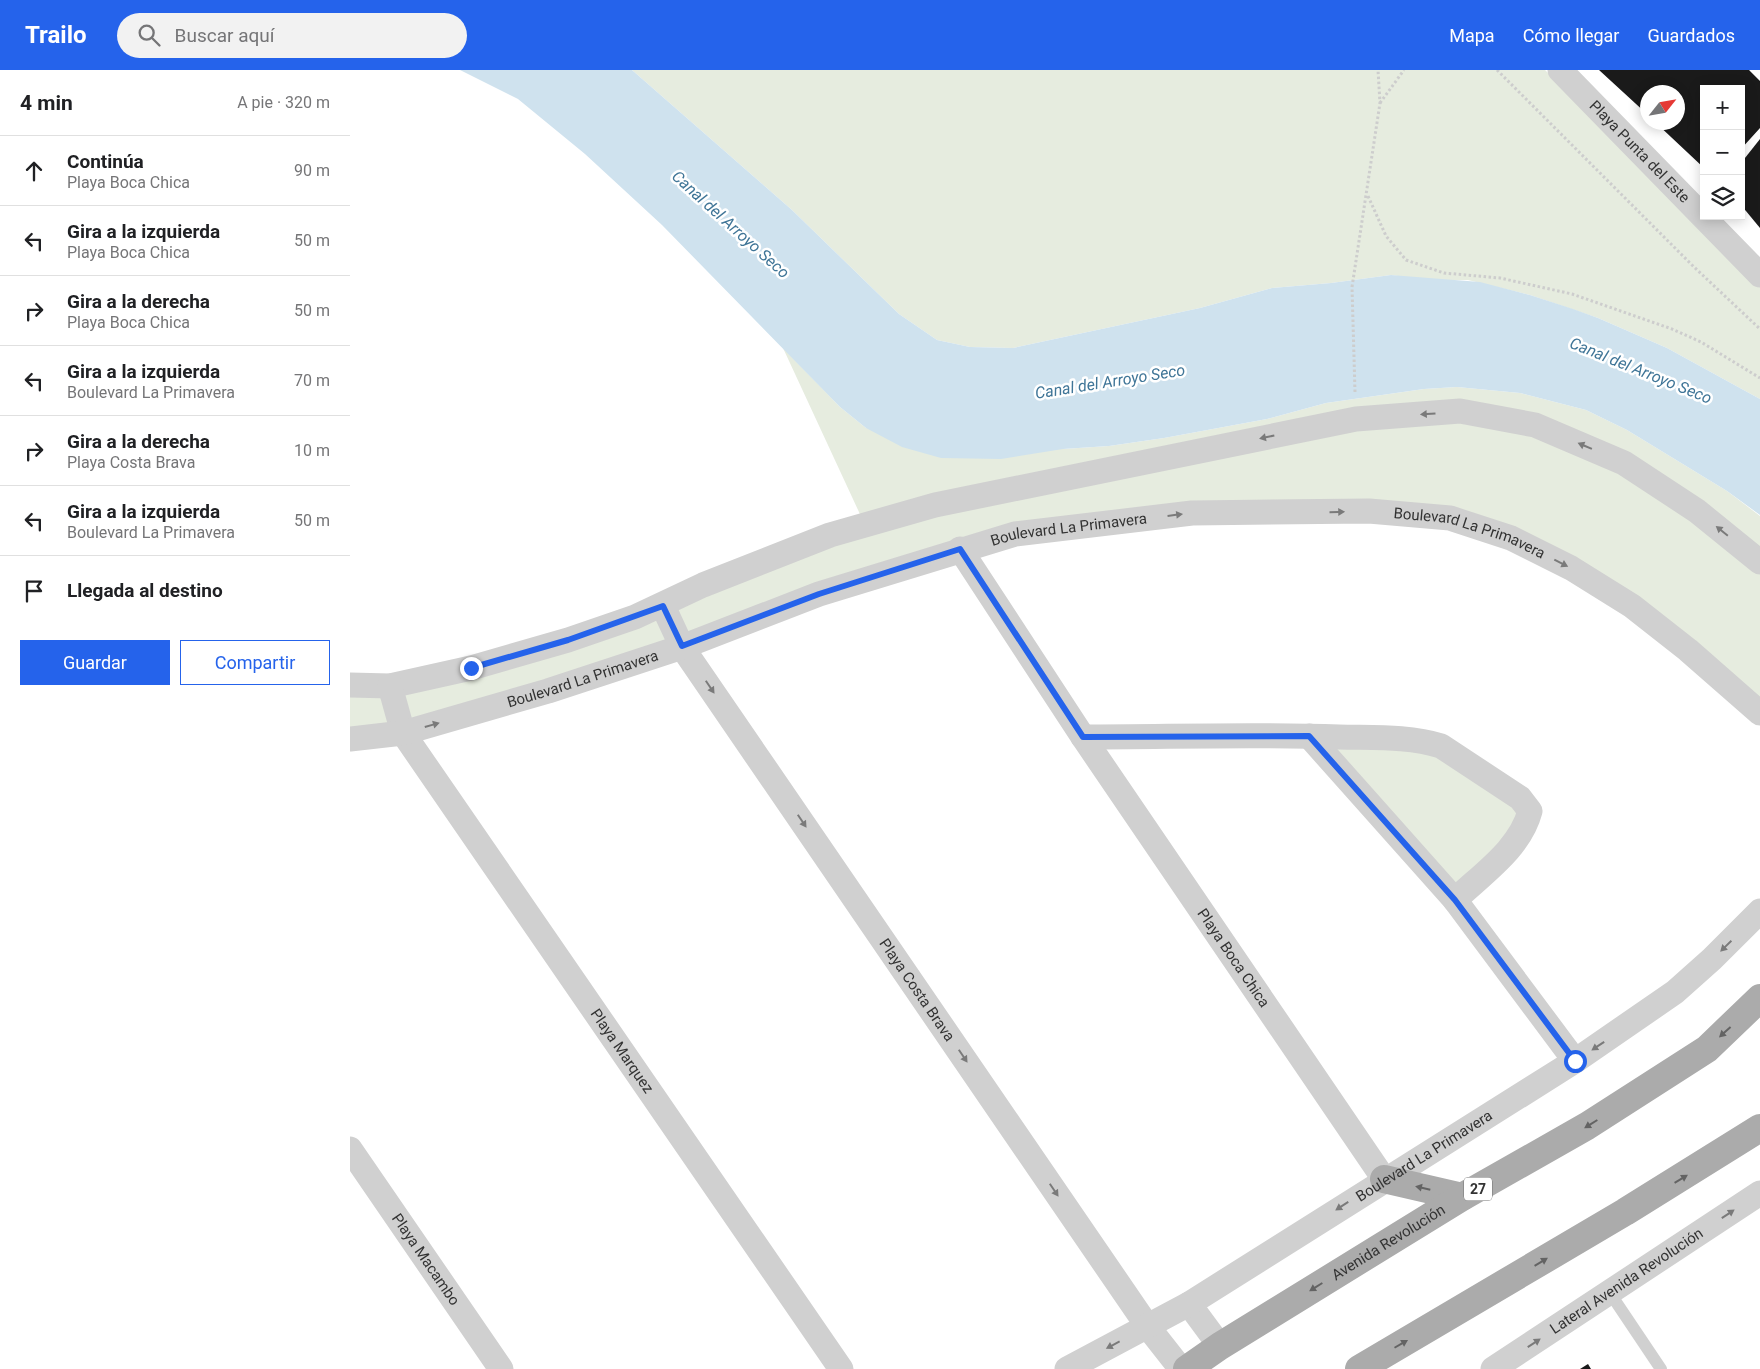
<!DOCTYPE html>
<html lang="es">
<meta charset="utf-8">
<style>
:root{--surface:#fff;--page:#f2f2f2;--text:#202124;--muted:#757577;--line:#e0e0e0;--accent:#2563eb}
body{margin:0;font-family:Roboto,sans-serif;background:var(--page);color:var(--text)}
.controls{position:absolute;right:15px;top:15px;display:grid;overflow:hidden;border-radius:0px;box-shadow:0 2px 12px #0003}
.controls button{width:45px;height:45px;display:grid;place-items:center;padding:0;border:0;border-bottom:1px solid var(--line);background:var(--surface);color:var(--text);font:25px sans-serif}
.compass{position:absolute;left:1290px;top:15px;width:45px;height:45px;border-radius:50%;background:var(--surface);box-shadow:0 2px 12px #0003;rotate:59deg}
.stop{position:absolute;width:15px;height:15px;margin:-11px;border:4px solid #2563eb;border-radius:50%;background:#fff}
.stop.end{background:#2563eb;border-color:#fff;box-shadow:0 1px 5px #0008}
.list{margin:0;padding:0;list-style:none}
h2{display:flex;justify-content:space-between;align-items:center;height:65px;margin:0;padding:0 20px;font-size:21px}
h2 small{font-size:16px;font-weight:400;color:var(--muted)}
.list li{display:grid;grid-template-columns:32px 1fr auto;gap:15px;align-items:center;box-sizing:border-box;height:70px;padding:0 20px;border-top:1px solid var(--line)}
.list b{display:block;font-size:19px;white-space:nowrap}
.list p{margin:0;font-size:16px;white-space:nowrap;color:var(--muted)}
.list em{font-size:16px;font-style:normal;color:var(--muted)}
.actions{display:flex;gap:10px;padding:15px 20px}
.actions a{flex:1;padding:11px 0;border:1px solid var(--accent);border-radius:0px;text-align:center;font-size:18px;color:var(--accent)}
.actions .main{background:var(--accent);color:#fff}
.icon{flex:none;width:28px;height:28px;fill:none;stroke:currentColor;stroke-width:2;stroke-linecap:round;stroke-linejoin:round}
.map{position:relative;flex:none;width:1410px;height:1299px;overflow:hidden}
header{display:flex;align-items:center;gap:30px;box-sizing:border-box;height:70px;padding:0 25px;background:var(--accent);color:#fff}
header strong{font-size:24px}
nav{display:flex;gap:28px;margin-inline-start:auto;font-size:18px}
.search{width:350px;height:45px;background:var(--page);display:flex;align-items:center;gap:12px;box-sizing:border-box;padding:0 18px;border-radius:28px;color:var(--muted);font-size:19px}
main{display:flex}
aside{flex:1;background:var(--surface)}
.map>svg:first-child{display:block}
.green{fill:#e6ecdf}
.water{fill:#cfe2ee}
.building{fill:#1a1a1a}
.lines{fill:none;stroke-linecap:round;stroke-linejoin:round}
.path{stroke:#cdcdcd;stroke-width:3;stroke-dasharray:2.5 2.5;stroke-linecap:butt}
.lane{stroke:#d0d0d0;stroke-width:12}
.street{stroke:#d0d0d0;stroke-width:25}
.primary{stroke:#ababab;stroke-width:28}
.oneway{fill:#7a7a7a}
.oneway2{fill:#636363}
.route{stroke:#2563eb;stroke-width:6}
.labels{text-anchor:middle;stroke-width:5;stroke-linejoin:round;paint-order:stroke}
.shield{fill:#fff;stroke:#707070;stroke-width:1}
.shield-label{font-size:14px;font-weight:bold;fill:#333}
.street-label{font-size:15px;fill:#333;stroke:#fff}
.water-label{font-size:16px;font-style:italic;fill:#3f7597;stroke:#fff}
</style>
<header>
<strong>Trailo</strong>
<div class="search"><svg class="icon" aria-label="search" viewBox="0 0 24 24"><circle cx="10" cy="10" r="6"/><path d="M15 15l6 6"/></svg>Buscar aquí</div>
<nav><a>Mapa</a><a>Cómo llegar</a><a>Guardados</a></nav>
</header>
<main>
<aside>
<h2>4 min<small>A pie · 320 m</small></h2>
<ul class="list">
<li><svg class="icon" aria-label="ahead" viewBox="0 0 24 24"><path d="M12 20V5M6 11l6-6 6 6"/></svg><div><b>Continúa</b><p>Playa Boca Chica</p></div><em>90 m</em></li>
<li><svg class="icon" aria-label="left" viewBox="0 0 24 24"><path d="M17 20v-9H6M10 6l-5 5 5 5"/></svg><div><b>Gira a la izquierda</b><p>Playa Boca Chica</p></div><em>50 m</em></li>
<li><svg class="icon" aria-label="right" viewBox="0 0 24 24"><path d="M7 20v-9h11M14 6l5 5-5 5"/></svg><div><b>Gira a la derecha</b><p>Playa Boca Chica</p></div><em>50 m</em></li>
<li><svg class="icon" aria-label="left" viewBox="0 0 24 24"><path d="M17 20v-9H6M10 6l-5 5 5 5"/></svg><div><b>Gira a la izquierda</b><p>Boulevard La Primavera</p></div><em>70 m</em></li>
<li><svg class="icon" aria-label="right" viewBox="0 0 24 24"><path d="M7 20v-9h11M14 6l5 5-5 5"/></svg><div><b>Gira a la derecha</b><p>Playa Costa Brava</p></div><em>10 m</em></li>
<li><svg class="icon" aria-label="left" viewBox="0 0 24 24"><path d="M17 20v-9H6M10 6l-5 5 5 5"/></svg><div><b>Gira a la izquierda</b><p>Boulevard La Primavera</p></div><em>50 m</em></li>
<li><svg class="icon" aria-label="arrive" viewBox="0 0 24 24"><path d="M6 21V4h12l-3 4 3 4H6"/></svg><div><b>Llegada al destino</b></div></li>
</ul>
<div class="actions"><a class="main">Guardar</a><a>Compartir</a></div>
</aside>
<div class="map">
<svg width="1410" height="1299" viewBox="0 0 1410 1299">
<rect width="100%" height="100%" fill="#fff"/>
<g class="green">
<polygon points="282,0 1195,0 1410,211 1410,329 1317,278 1248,248 1180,225 1118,210 1077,210 1041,205 981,213 922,218 850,238 663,278 620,277 587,270 549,244 442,140"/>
<polygon points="433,278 490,337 516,358 713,379 759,376 814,368 917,349 976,333 1074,319 1107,317 1170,323 1236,340 1277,360 1377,421 1410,446 1410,643 1338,580 1161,468 1019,441 665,464 332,577 0,669 0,615 218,570 515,455"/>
<polygon points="959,666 1077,672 1180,741 1105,830"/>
</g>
<polygon class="water" points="110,0 282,0 442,140 549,244 587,270 620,277 663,278 850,238 922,218 981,213 1041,205 1130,212 1180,225 1223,239 1248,248 1317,278 1410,329 1410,445 1377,421 1277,360 1236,340 1170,323 1107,317 1074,319 976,333 917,349 814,368 759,376 713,379 651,389 591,388 552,377 516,358 490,337 312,155 235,84 168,29"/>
<g class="building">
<polygon points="1249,0 1399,0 1410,11 1410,58 1391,79 1391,19 1354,19 1354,98 1305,52 1328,52 1328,22 1298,22 1298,45"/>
<polygon points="1410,69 1410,158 1391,135 1391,93"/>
<polygon points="1238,1294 1241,1299 1230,1299"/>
</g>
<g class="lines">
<g class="path">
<polyline points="1147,0 1344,197 1410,259"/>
<polyline points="1030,33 1054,0"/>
<polyline points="1018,126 1036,166 1056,190 1094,203 1150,208 1222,224 1322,259 1351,272 1410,308"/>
<polyline points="1005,322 1002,217 1030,33 1028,0"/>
</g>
<polyline class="lane" points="1260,1223 1311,1299"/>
<g class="street">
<path id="s1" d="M1210 0 1410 205"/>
<path id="s2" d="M610 479 733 667 1034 1109"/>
<path id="s3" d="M313 536 332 577 798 1257 831 1299"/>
<polyline points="0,615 40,616 121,598 218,570 285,547 353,515 480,465 585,435 1006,349 1110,341 1185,355 1274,393 1347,441 1410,492"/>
<path id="s4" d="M40 616 53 663 491 1299"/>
<polyline points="959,666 1105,830 1225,991"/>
<path d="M733 667C818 667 904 664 989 667 1023 668 1059 666 1091 676L1170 728 1180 741C1170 779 1132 804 1105 830"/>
<path id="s5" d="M0 669 53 663 198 621 332 577 469 524 665 464 842 443 1019 441 1100 448 1161 468 1221 498 1282 536 1338 580 1410 643"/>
<path id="s6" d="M0 1079 151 1299"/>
<polyline points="839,1234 870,1276"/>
<path id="s7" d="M717 1299 839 1234 1225 991 1325 922 1362 889 1410 841"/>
<path id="s8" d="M1143 1299 1410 1123"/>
</g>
<g class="primary">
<polyline points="1034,1109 1112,1127"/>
<path id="s9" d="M837 1299 870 1276 1112 1127 1237 1056 1357 979 1410 928"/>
<polyline points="1009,1299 1275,1142 1410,1058"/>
</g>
</g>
<defs><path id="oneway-solid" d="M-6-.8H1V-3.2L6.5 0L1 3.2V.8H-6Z" transform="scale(1.25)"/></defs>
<g class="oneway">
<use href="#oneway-solid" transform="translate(1078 344) rotate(176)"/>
<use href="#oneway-solid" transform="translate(917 367) rotate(168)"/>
<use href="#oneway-solid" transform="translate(1235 376) rotate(-157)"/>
<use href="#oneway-solid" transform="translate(987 442) rotate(-1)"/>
<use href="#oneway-solid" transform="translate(825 445) rotate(-7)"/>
<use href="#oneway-solid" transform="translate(1372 461) rotate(-141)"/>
<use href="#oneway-solid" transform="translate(1211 493) rotate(27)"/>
<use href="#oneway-solid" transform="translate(360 617) rotate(56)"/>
<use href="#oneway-solid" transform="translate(82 655) rotate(-16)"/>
<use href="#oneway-solid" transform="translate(452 751) rotate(56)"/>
<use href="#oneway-solid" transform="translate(1376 876) rotate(136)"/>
<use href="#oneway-solid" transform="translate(1248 976) rotate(146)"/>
<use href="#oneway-solid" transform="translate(613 986) rotate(56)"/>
<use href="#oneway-solid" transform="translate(704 1120) rotate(56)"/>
<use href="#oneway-solid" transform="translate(992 1136) rotate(147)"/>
<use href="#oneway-solid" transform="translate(1378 1144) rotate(-34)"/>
<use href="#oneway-solid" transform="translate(1184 1273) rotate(-33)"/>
<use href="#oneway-solid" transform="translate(763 1275) rotate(152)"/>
</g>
<g class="oneway2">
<use href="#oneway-solid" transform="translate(1375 962) rotate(138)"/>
<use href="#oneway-solid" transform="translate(1241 1054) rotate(148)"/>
<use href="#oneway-solid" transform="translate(1331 1109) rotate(-31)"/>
<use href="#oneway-solid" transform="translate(1073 1118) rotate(-167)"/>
<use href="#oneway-solid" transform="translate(1191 1192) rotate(-31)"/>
<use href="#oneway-solid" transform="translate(966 1217) rotate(148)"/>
<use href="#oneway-solid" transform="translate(1051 1274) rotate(-30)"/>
</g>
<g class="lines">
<polyline class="route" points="121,598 218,570 313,536 332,576 469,524 610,479 733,667 959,666 1105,830 1225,991"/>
</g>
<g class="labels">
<rect class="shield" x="1114" y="1107.5" width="28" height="23" rx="4"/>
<g class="shield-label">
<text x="1128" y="1124">27</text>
</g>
<g class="street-label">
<text dy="5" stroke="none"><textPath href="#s1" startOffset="114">Playa Punta del Este</textPath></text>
<text dy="5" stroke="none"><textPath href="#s5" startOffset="751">Boulevard La Primavera</textPath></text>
<text dy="5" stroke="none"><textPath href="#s5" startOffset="1156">Boulevard La Primavera</textPath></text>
<text dy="5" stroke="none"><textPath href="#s5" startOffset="241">Boulevard La Primavera</textPath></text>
<text dy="5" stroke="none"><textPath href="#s2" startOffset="492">Playa Boca Chica</textPath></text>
<text dy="5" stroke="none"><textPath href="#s3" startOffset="461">Playa Costa Brava</textPath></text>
<text dy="5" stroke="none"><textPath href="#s4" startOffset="435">Playa Marquez</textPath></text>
<text dy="5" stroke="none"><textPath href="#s7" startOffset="416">Boulevard La Primavera</textPath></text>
<text dy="5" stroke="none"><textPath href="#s9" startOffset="238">Avenida Revolución</textPath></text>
<text dy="5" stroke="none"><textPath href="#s6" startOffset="134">Playa Macambo</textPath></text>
<text dy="5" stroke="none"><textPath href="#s8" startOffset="160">Lateral Avenida Revolución</textPath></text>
</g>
<g class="water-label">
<text transform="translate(381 154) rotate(42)" y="6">Canal del Arroyo Seco</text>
<text transform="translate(1291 300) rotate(22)" y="6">Canal del Arroyo Seco</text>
<text transform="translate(760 311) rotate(-9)" y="6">Canal del Arroyo Seco</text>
</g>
</g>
</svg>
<div class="controls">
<button>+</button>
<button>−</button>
<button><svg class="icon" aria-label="layers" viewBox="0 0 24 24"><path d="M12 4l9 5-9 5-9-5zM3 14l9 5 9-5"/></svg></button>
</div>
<svg class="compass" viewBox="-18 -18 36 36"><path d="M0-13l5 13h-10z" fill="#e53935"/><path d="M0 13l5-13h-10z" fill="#757577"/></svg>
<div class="stop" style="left:1225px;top:991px"></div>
<div class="stop end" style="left:121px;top:598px"></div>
</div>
</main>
